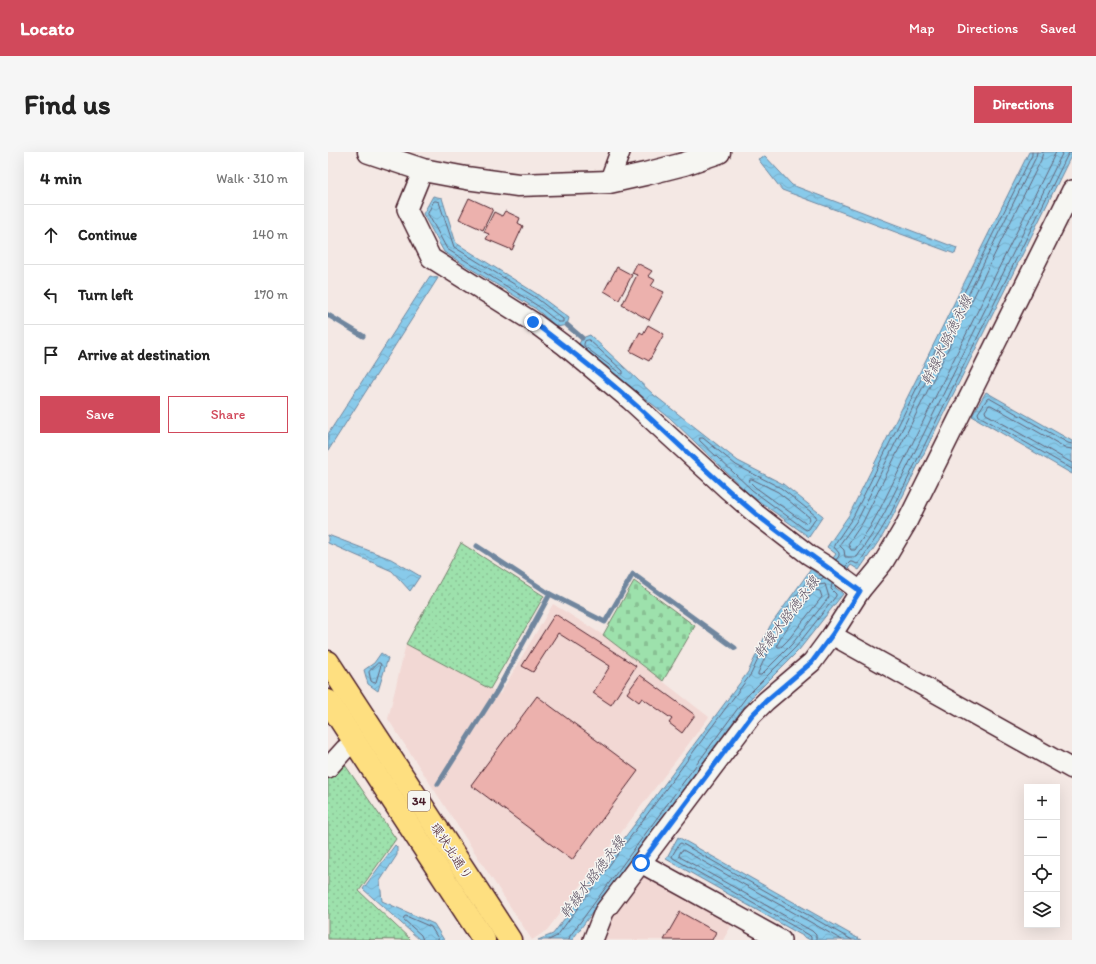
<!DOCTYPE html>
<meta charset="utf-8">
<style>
:root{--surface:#fff;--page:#f6f6f6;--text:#222;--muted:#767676;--line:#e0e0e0;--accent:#d1495b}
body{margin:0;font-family:Itim,"Klee One",sans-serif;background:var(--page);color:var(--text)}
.controls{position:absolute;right:12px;bottom:12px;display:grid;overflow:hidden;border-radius:0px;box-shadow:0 4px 16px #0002}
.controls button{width:36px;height:36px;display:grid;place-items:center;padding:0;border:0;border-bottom:1px solid var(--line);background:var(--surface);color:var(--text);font:20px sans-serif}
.stop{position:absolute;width:12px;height:12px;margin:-9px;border:3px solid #1a73e8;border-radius:50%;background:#fff}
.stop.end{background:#1a73e8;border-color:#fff;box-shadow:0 1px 4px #0008}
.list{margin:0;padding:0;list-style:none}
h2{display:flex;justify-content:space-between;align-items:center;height:52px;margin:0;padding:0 16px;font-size:17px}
h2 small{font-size:13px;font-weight:400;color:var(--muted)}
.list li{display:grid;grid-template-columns:26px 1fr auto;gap:12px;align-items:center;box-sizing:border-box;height:60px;padding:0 16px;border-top:1px solid var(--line)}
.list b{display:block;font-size:15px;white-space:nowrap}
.list em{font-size:13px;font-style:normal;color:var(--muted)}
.actions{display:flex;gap:8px;padding:12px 16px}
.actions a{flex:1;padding:9px 0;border:1px solid var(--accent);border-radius:0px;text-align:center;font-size:14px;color:var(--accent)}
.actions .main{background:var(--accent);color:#fff}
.icon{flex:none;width:22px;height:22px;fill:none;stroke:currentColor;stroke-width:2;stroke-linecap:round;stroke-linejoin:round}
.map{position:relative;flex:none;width:744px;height:788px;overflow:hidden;border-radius:0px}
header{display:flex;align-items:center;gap:24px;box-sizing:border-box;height:56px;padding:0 20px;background:var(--accent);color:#fff}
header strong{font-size:19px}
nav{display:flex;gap:22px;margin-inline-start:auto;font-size:14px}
.intro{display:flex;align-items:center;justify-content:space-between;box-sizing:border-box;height:96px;padding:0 24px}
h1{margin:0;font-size:28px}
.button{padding:10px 18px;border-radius:0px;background:var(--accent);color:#fff;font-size:14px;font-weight:700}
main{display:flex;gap:24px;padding:0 24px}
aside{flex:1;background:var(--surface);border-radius:0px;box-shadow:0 4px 16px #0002}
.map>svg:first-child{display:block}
.built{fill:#f2d8d4}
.grass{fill:url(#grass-dots);stroke:#74806c}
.cemetery{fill:url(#cemetery-stones);stroke:#74806c}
.water{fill:url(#water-waves);stroke:#6f869e}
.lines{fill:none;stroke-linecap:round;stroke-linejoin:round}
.shore{stroke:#636377;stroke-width:1}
.stream{stroke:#6f869e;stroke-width:5}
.building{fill:#ecb1ad;stroke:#4a1f2b}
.street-casing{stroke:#4a1f2b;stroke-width:22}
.secondary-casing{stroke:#4a1f2b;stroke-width:25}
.highway-casing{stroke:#4a1f2b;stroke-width:25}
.street{stroke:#f6f6f2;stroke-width:19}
.secondary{stroke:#f6f6f2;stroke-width:22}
.highway{stroke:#fedf80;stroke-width:22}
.route{stroke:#1a73e8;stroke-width:5}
.labels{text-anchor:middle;stroke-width:3;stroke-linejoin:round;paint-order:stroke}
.shield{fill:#f6f6f2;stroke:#7e6067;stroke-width:1}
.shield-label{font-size:12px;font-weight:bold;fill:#4a1f2b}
.street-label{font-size:13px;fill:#4a1f2b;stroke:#f6f6f2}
.water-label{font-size:14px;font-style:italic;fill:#5d5264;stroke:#f6f6f2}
</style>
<header>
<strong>Locato</strong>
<nav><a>Map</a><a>Directions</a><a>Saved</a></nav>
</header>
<div class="intro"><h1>Find us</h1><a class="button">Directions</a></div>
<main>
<aside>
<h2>4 min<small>Walk · 310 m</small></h2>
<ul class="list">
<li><svg class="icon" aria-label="ahead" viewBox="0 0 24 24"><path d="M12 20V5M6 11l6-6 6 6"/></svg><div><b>Continue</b></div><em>140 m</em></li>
<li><svg class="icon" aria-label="left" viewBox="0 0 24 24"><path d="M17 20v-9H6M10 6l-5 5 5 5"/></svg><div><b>Turn left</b></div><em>170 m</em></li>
<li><svg class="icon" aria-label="arrive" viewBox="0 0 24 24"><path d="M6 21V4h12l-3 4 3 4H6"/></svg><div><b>Arrive at destination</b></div></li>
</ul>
<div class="actions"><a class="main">Save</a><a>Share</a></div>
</aside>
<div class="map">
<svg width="744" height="788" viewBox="0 0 744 788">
<defs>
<pattern id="grass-dots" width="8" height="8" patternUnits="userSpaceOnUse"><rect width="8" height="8" fill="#9de1ac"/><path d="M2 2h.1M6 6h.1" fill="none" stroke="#89c194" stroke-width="1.8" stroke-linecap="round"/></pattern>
<pattern id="cemetery-stones" width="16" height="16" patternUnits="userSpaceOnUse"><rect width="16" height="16" fill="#9de1ac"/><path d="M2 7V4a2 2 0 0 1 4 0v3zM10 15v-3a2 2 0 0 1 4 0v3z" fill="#89c194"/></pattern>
<pattern id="water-waves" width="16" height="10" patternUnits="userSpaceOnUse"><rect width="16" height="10" fill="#88caea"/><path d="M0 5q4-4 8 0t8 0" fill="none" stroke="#77adc9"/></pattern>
</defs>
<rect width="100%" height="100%" fill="#f4e8e4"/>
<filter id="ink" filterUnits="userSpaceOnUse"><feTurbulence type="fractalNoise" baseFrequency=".025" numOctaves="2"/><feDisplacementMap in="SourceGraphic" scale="8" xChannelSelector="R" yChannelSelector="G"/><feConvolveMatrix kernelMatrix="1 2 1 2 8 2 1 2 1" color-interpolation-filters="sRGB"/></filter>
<g filter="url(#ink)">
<g class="built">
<polygon points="225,452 275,483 381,565 219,778 204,788 60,567 78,492 172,542"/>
<polygon points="320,719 406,769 395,788 276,788 283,768"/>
</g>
<g class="grass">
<polygon points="133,391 216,444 162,537 78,492"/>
<polygon points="15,610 68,687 31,739 83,788 0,787 0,626"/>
</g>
<polygon class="cemetery" points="306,429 367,474 335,529 275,483"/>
<g class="water">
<polygon points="701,0 744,0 744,2 565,364 555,383 531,418 523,413 507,435 515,442 471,498 422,547 244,788 210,788 225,782 420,520 442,474 483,417 492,424 508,402 499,395 521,363"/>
<polygon points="437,4 464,33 629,96 627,102 454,38 430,7"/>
<polygon points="105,44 114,46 128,91 209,142 241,166 239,173 229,175 208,157 116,100 95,62"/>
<polygon points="102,124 110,126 0,299 0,282"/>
<polygon points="262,183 326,243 410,309 455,332 495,364 481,385 421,342 342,266 250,194 254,186"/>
<polygon points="658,240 744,289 744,322 644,264"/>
<polygon points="0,383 63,407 92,424 82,439 64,419 0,391"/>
<polygon points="53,501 60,506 50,539 40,532 36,518 46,511"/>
<polygon points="350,685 533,788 482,788 338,707"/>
<polygon points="67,693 69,695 69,703 52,729 54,749 106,772 116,788 92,788 35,737"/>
</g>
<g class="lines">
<g class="shore">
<polyline points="709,0 708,5 530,367 512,392 512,394 516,398 517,405 529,405 547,378 557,360 735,0"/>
<polyline points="715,0 713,8 535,370 520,392 523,398 527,398 542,375 552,357 728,0"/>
<polygon points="106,49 108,49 111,50 126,95 207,145 235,167 235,170 230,170 210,154 119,97 100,62"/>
<polygon points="261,188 295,219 295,222 293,222 256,194 256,192 257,189"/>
<polygon points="372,286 375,286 408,313 453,336 488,364 488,366 481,377 478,378 424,338 372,289"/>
<polyline points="744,292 740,291 661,246 659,247 650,261 651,264 744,317"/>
<polyline points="744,297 738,296 663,253 661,253 657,259 658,262 744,311"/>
<polygon points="422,327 424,327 450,340 481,365 482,367 480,370 477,371 427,335 422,330"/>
<polyline points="508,408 511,404 511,401 506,395 506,393 525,365 704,3 704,0"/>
<polyline points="517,415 522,410 525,410 529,412 531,411 552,380 562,363 739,4 741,1 744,1"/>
<polygon points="484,431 491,433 497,432 501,445 464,492 433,523 430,523 430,521 449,479"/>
<polygon points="487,438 492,439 494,445 460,488 453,495 450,495 449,493 455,482"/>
<polygon points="50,511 52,511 53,513 48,530 46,531 43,529 41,520"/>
<polyline points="95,788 93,783 75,767 76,765 78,764 103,775 111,788"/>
<polyline points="221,788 229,784 423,522 445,476 482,425 485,424 492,428 496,425"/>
<polyline points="241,788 242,784 419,544 468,495 508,444 508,442 503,437 504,432"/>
<polyline points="483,788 483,785 481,783 345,706 344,704 351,692 353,691 524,788"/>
<polyline points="488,788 488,783 484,779 352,705 351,703 353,699 355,698 514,788"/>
</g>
<g class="stream">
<polyline points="0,163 35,184"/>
<polyline points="239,173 254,186"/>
<polyline points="149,394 222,442"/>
<polyline points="110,632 169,539 222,442 277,470 305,422 407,496"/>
</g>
</g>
<g class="building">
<polygon points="141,46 165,57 155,78 131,67"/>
<polygon points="177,59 192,66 190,71 195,74 184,98 158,87 161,82 156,80 166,60 174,64"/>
<polygon points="309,111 324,119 320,124 327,128 323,134 336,140 321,168 294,153 309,123 304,121"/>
<polygon points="289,115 304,123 291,148 276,139"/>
<polygon points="320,173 336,182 321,209 302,199 312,180 315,182"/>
<polygon points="227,462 308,514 283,553 265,541 282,514 230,481 205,520 194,514"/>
<polygon points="312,523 367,563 354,581 341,571 344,567 314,546 311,550 299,541"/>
<polygon points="209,544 310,619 244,708 143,633"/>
<polygon points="352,760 388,780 384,788 336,788"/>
</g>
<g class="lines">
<defs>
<g id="street">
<polyline points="95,18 79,57 103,106 205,170 237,194 302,248 398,336 428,362 481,403 497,413 532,439"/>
<polyline points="281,30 292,0"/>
<polyline points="504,483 744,617"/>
<polyline points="0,616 17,597 28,591"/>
<polyline points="313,711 453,788"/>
<polyline points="265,788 276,760 424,563 438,549 484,510 504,483 532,439 555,411 577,374 744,38"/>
</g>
<polyline id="secondary" points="41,0 95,18 138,26 190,33 281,30 317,22 356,12 391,0"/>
<g id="highway">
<polyline points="0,510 182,788"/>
<polyline points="0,549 156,788"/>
</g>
</defs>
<use href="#street" class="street-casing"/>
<use href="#secondary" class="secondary-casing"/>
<use href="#highway" class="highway-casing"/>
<use href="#street" class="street"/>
<use href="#secondary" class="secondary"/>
<use href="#highway" class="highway"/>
</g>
</g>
<g class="lines" filter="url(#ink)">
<path class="route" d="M205 170C238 195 271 220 302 248 344 285 384 326 428 362 461 389 497 413 532 439L504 483 484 510 438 549 424 563 313 711"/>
</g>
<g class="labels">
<rect class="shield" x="80" y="639" width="22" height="20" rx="3"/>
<g class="shield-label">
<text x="91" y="653">34</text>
</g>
<g class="street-label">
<text transform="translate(124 699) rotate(57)" y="5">環状北通り</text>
</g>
<g class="water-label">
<text transform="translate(618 188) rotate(-64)" y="5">幹線水路徳永線</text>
<text transform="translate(458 465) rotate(-53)" y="5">幹線水路徳永線</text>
<text transform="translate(264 725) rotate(-53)" y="5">幹線水路徳永線</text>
</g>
</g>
</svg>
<div class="controls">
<button>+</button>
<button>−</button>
<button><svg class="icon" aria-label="locate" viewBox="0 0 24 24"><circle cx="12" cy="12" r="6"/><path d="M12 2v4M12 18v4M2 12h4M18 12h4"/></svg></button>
<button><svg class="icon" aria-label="layers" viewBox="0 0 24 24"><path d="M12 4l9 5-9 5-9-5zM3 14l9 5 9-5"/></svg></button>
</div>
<div class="stop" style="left:313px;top:711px"></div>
<div class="stop end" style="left:205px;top:170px"></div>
</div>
</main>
